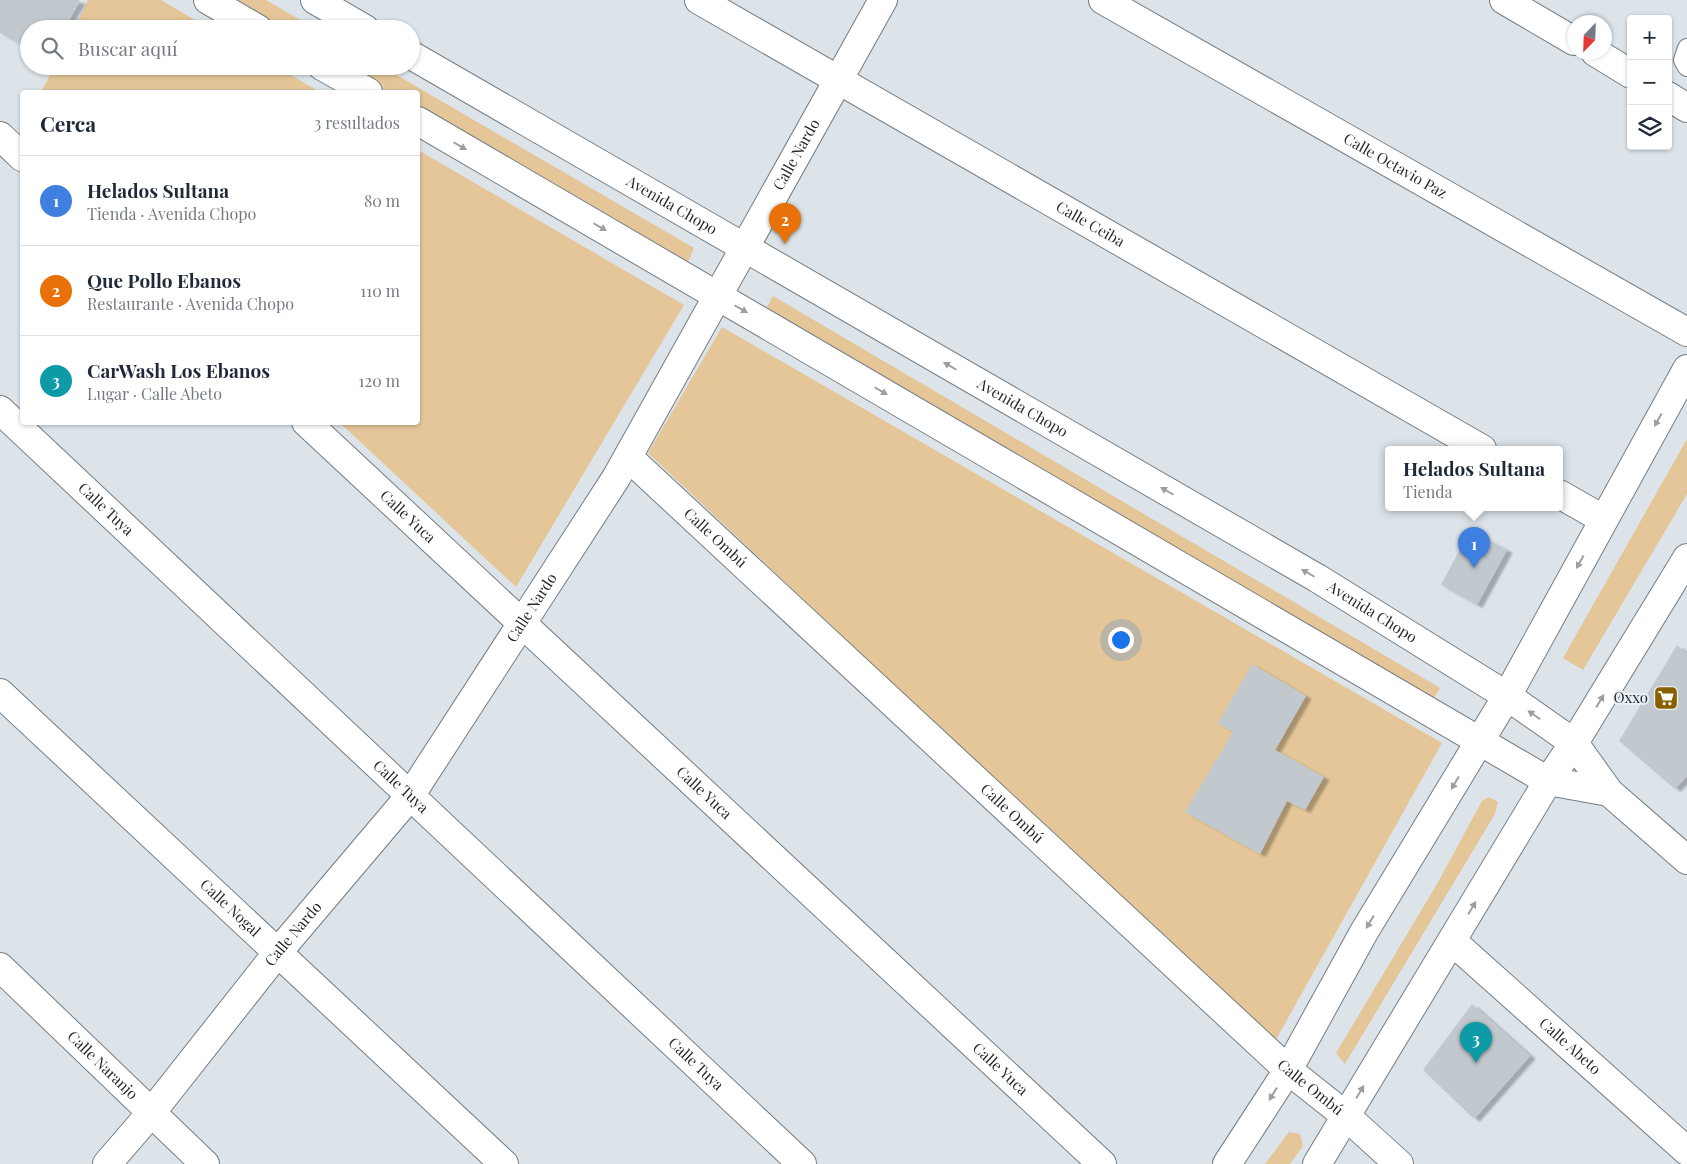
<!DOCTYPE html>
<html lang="es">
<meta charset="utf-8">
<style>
:root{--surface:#fff;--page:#f6f6f7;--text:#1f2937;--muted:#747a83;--line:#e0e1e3;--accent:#7c3aed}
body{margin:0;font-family:"Playfair Display",serif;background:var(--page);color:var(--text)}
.controls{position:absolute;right:15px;top:15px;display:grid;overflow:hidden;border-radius:5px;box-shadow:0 1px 4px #0004}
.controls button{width:45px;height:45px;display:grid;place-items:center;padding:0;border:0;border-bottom:1px solid var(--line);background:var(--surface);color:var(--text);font:25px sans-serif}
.compass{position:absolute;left:1567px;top:15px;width:45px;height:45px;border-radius:50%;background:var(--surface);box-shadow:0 1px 4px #0004;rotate:203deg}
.you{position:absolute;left:1120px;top:639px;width:18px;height:18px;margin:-12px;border:4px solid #fff;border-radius:50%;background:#1a73e8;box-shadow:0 0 0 8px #1a73e833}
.badge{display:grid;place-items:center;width:32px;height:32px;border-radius:50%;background:var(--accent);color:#fff;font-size:16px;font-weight:700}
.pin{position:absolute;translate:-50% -41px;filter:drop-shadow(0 1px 2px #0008)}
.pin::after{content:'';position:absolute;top:26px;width:18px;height:15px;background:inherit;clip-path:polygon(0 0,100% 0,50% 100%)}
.popup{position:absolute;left:1385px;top:446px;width:178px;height:65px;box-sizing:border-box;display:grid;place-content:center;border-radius:5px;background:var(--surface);filter:drop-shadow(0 1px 4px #0005);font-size:16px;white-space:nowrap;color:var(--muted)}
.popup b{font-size:19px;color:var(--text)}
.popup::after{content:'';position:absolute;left:50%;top:100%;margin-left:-10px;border:10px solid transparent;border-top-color:var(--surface)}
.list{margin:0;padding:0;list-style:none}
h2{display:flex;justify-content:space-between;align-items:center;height:65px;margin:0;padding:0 20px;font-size:21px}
h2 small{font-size:16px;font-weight:400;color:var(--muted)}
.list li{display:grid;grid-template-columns:32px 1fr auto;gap:15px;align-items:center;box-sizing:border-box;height:90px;padding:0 20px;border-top:1px solid var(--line)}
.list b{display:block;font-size:19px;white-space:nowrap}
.list p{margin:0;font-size:16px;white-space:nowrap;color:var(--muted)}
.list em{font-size:16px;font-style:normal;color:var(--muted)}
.icon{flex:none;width:28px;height:28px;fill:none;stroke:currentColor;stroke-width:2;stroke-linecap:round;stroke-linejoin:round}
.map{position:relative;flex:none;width:1687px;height:1164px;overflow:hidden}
.search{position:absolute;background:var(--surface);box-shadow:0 1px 4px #0004;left:20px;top:20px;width:400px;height:55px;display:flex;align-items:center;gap:12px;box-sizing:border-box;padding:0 18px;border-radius:28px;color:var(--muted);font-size:19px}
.panel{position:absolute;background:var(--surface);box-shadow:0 1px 4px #0004;left:20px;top:90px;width:400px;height:335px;border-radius:5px}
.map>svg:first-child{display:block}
.green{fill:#e4c698}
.building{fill:#c1c9cf;filter:url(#shadow)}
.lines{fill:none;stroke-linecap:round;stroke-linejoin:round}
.lane-casing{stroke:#757c82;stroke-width:20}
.street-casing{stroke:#757c82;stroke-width:30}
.secondary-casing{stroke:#757c82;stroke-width:30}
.lane{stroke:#fff;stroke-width:18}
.street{stroke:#fff;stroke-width:28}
.secondary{stroke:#fff;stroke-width:28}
.oneway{fill:#9d9e9f}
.labels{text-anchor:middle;stroke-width:4;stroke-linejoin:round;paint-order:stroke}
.street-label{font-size:15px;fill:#25282a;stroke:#e9f1f7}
.poi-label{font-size:15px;fill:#25282a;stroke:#e9f1f7;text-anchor:end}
</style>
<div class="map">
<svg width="1687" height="1164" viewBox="0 0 1687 1164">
<defs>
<filter id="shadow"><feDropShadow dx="5.5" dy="3" stdDeviation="1" flood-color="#0004"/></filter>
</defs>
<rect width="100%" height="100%" fill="#dce4ea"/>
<g class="green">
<polygon points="88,0 161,0 210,29 74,29"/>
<polygon points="223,0 266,0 316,29 273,29"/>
<polygon points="55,66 275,66 320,92 41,92"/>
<polygon points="338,66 381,66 694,248 686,267 418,112 418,92 383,92"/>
<polygon points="418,150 684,305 516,587 340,423 418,422"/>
<polygon points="773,296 1440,688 1433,700 763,314"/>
<polygon points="722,327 1442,743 1274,1043 648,453"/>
<polygon points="1687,439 1687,494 1583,670 1563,658"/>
<polygon points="1489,797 1498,802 1495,814 1345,1064 1336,1053 1437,884 1482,801"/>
<polygon points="1289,1132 1300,1134 1303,1146 1290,1164 1265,1164"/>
</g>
<g class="building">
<polygon points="0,0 78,0 80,1 64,29 29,29 29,49 0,33"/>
<polygon points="1470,530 1507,550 1477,605 1441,585"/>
<polygon points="1677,645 1687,654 1687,776 1675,789 1619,741"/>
<polygon points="1252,664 1306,696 1275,750 1324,777 1305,810 1287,801 1260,854 1185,812 1233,732 1218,723"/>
<polygon points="1472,1004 1530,1056 1474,1119 1423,1070"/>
</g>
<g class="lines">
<defs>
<polyline id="lane" points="1687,48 1683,60 1687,67"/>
<g id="street">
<path id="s1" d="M699 0 1482 449"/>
<path id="s2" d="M1103 0 1687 332"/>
<polyline points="1504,0 1574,41"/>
<polyline points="1595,52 1631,74"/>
<polyline points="1668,96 1687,108"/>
<polyline points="0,136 22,157"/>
<path id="s3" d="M0 410 802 1164"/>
<path id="s4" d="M306 422 1102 1164"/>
<path id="s5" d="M628 457 1288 1070 1346 1116 1399 1164"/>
<polyline points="1559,494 1603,519"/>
<path id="s6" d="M0 693 504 1164"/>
<path id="s7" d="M1452 941 1687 1151"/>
<path id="s8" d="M0 967 205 1164"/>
<path id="s9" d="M107 1164 151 1113 278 952 410 796 616 478 883 0"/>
</g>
<g id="secondary">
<polyline points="208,0 258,29"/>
<polyline points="315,0 365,29"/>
<path id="s10" d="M411 55 1317 578 1507 696 1574 743 1609 792 1687 860"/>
<polyline points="322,66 368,92"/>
<polyline points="418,121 1548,781 1609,792"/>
<polyline points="1227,1164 1288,1070 1364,932 1507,696 1687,369"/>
<polyline points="1317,1164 1548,781 1574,743 1687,558"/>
</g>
</defs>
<use href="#lane" class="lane-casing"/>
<use href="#street" class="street-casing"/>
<use href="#secondary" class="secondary-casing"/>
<use href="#lane" class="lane"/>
<use href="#street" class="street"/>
<use href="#secondary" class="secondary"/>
</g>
<defs><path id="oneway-solid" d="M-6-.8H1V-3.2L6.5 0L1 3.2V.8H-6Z" transform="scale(1.25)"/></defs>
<g class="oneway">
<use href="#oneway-solid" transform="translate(460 146) rotate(30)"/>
<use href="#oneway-solid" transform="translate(600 227) rotate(30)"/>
<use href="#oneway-solid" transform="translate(741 309) rotate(30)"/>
<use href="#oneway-solid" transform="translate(950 366) rotate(-150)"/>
<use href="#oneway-solid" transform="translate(881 391) rotate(30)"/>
<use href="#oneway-solid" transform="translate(1658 420) rotate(119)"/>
<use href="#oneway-solid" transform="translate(1167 491) rotate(-150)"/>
<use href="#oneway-solid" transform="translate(1580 562) rotate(119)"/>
<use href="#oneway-solid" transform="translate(1308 573) rotate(-150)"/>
<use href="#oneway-solid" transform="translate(1600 701) rotate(-59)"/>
<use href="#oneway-solid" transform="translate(1534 715) rotate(-145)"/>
<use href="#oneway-solid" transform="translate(1455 783) rotate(121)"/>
<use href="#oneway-solid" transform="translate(1472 908) rotate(-59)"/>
<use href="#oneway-solid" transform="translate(1370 922) rotate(121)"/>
<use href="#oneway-solid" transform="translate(1360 1092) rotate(-59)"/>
<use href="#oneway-solid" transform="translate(1273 1094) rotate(122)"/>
</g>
<defs>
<symbol id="supermarket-square" viewBox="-11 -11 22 22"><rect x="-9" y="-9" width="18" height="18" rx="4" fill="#8a5f00" stroke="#e9f1f7"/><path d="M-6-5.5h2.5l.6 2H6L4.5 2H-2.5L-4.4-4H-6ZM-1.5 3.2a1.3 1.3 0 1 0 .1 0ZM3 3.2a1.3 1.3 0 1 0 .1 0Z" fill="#fff"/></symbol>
</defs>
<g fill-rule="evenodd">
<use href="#supermarket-square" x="1652" y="684" width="28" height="28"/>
</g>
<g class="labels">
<g class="street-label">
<text dy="5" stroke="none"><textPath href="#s9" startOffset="1226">Calle Nardo</textPath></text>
<text dy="5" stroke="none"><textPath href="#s2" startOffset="336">Calle Octavio Paz</textPath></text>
<text dy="5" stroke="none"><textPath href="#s10" startOffset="301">Avenida Chopo</textPath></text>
<text dy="5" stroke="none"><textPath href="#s1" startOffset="451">Calle Ceiba</textPath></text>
<text dy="5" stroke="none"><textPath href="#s10" startOffset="706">Avenida Chopo</textPath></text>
<text dy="5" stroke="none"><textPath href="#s3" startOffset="145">Calle Tuya</textPath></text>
<text dy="5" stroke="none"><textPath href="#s4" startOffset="139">Calle Yuca</textPath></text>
<text dy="5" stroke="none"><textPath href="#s5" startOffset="119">Calle Ombú</textPath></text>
<text dy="5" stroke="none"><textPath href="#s9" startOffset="701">Calle Nardo</textPath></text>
<text dy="5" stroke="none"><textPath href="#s10" startOffset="1111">Avenida Chopo</textPath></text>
<text dy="5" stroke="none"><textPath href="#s3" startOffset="550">Calle Tuya</textPath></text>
<text dy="5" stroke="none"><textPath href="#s4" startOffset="544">Calle Yuca</textPath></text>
<text dy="5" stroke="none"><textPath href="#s5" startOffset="524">Calle Ombú</textPath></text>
<text dy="5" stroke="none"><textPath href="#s6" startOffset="315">Calle Nogal</textPath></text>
<text dy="5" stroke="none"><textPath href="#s9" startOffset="296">Calle Nardo</textPath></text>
<text dy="5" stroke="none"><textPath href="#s7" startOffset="158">Calle Abeto</textPath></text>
<text dy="5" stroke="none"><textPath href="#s3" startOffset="955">Calle Tuya</textPath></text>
<text dy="5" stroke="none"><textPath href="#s8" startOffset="142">Calle Naranjo</textPath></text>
<text dy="5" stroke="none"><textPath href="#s4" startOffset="949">Calle Yuca</textPath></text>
<text dy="5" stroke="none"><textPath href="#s5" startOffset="929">Calle Ombú</textPath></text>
</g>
<g class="poi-label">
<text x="1648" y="703">Oxxo</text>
</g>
</g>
</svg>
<div class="controls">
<button>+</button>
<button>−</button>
<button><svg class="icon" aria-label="layers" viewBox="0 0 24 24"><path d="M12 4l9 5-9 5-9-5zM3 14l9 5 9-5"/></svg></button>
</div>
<svg class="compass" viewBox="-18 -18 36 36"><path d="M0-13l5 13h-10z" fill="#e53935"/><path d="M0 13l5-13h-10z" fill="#747a83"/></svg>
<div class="you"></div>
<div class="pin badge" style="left:1474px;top:568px;background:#3f7fe0">1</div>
<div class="popup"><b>Helados Sultana</b>Tienda</div>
<div class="pin badge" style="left:785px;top:244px;background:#e8710a">2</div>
<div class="pin badge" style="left:1476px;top:1063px;background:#0f9aa8">3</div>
<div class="search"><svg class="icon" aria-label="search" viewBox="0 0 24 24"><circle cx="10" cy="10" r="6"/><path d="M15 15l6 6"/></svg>Buscar aquí</div>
<section class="panel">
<h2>Cerca<small>3 resultados</small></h2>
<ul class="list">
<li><span class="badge" style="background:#3f7fe0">1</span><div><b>Helados Sultana</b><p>Tienda · Avenida Chopo</p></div><em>80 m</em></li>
<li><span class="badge" style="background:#e8710a">2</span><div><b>Que Pollo Ebanos</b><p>Restaurante · Avenida Chopo</p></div><em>110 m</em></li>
<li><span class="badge" style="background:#0f9aa8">3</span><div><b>CarWash Los Ebanos</b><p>Lugar · Calle Abeto</p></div><em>120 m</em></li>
</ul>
</section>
</div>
